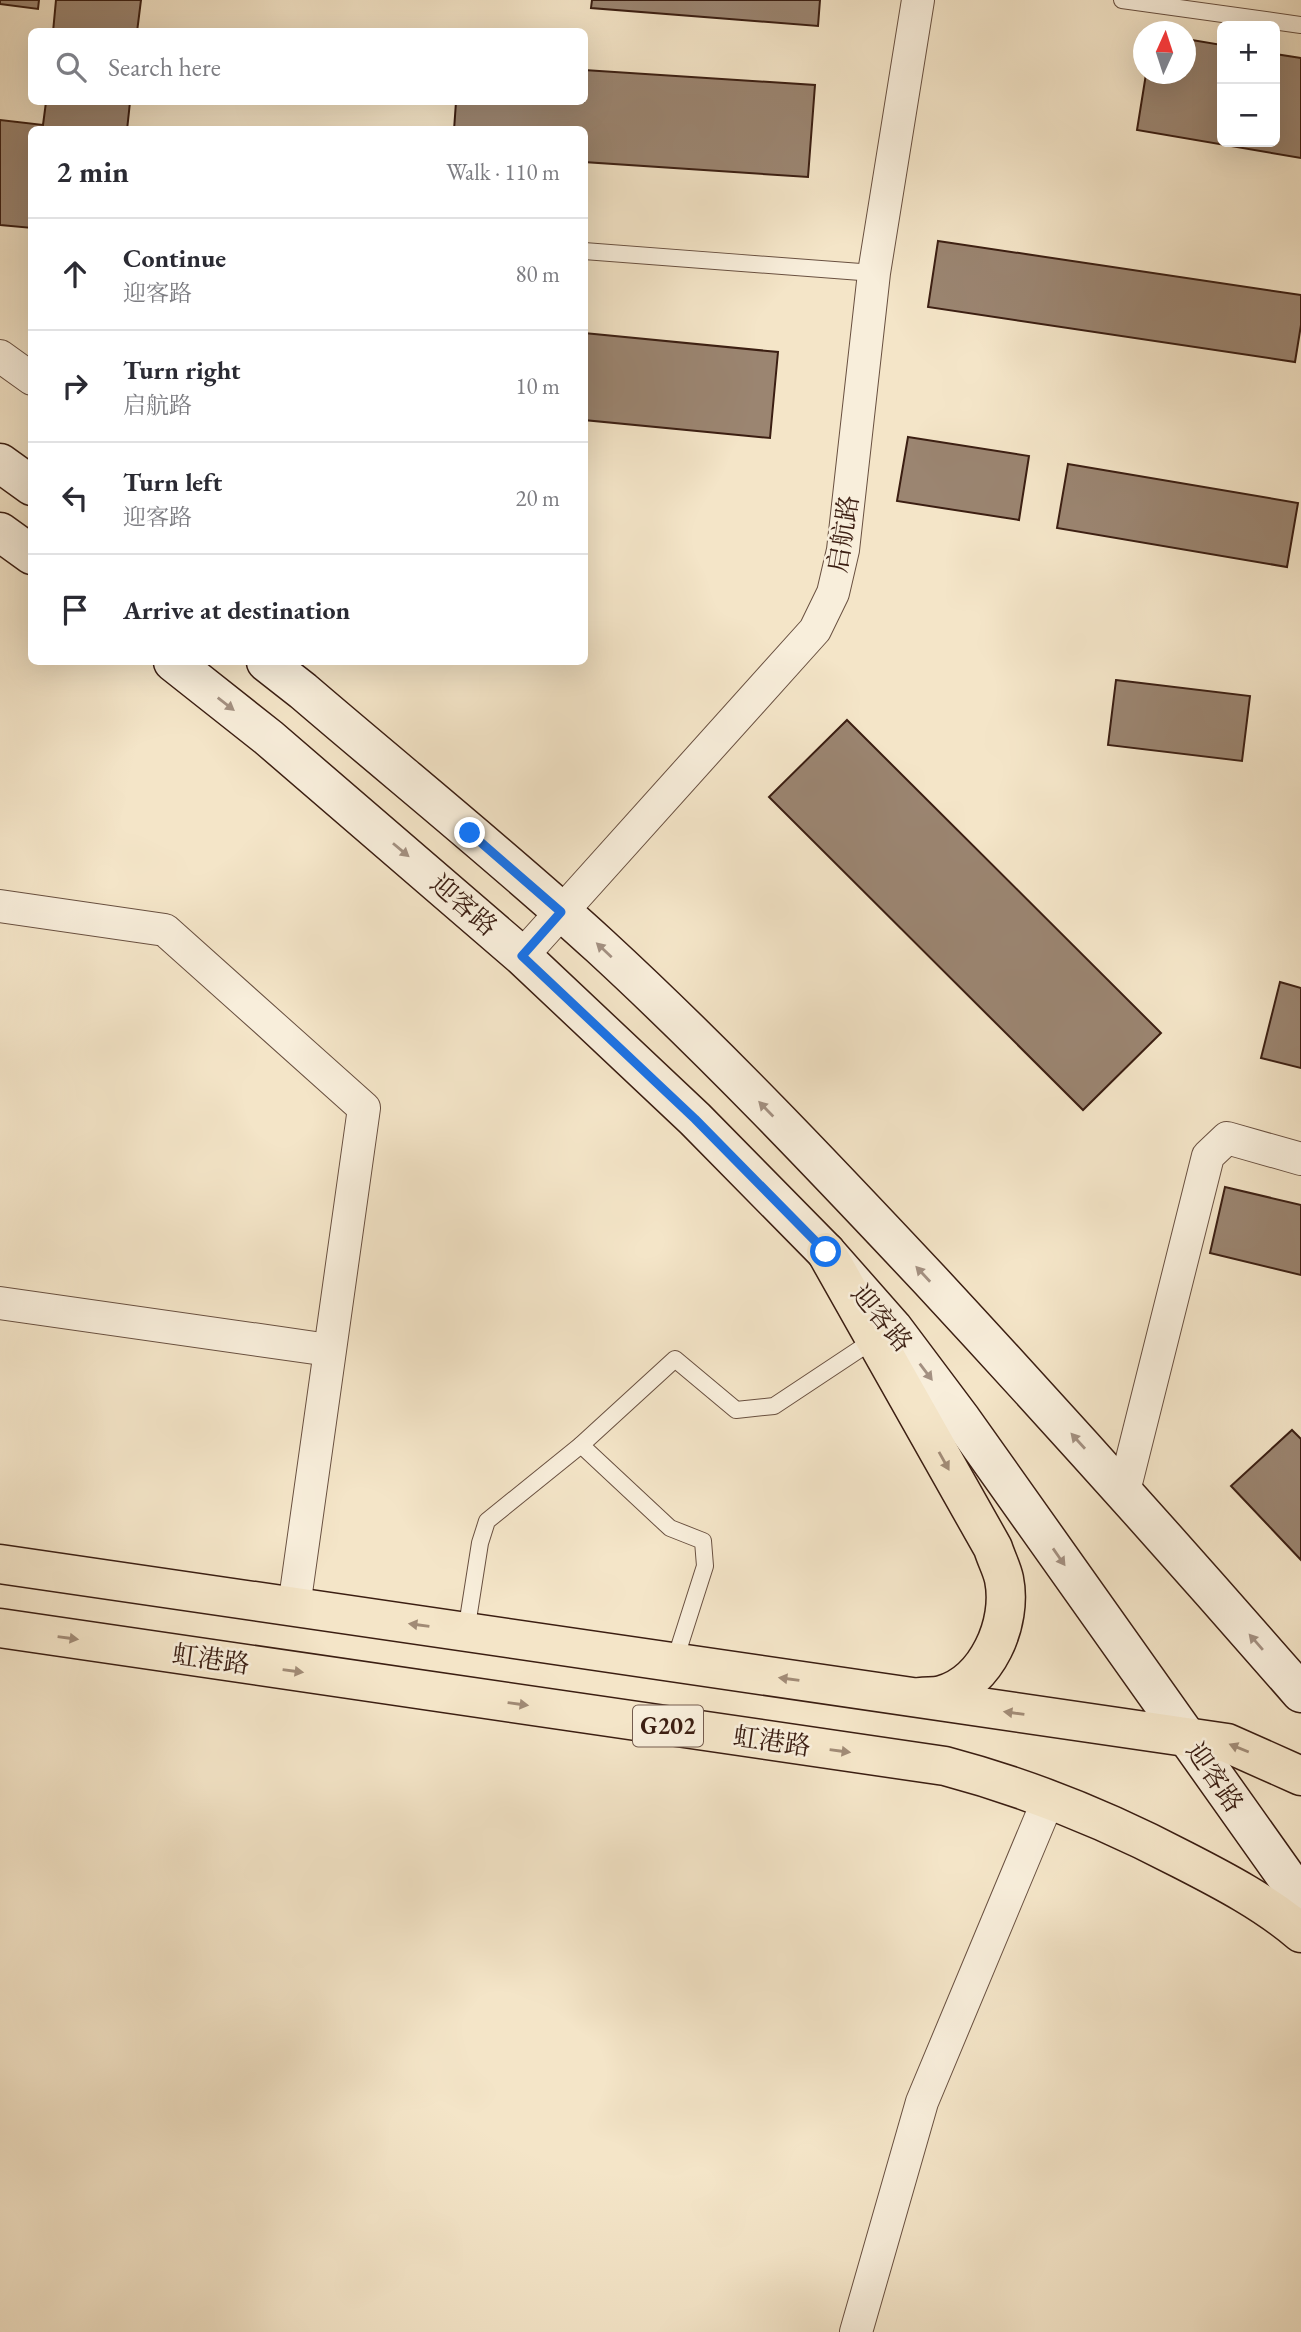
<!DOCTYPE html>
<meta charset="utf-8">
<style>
:root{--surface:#fff;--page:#f7f7f7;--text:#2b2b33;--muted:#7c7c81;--line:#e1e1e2}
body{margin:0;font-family:"EB Garamond","Noto Serif SC",serif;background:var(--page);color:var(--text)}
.controls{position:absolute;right:21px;top:21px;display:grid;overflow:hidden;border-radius:10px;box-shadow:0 7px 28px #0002}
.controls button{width:63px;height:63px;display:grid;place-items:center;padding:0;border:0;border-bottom:2px solid var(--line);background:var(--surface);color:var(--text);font:35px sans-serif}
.compass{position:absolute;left:1133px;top:21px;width:63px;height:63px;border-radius:50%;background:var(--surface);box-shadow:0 7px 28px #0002;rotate:3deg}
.stop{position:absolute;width:21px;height:21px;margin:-16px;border:5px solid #1a73e8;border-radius:50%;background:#fff}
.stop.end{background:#1a73e8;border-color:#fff;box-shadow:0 2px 7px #0008}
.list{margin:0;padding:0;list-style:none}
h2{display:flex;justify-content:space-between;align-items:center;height:91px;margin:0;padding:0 28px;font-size:30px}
h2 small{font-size:23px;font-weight:400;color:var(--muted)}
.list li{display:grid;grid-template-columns:46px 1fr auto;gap:21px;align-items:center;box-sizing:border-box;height:112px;padding:0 28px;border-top:2px solid var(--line)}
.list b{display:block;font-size:26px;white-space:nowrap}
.list p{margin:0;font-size:23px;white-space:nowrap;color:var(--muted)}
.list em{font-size:23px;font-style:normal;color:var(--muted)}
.icon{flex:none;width:38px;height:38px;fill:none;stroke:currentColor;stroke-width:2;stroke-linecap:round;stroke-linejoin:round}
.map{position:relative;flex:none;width:1301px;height:2332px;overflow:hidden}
.search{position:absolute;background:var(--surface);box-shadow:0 7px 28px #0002;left:28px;top:28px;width:560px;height:77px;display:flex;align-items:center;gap:18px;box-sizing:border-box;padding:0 24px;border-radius:10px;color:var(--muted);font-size:26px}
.panel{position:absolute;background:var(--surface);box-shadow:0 7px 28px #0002;left:28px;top:126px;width:560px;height:539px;border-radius:10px}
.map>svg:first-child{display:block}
.building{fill:#9b8571;stroke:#3b1e12;stroke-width:2}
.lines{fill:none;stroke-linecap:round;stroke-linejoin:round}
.lane-casing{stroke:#695040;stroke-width:18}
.street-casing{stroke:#695040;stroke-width:34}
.secondary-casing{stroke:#3b1e12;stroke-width:41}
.highway-casing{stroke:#3b1e12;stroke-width:41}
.lane{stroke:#f8eedb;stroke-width:16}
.street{stroke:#f8eedb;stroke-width:32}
.secondary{stroke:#f8eedb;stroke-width:38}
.highway{stroke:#f4e5c8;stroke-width:38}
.oneway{fill:#a39081}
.oneway2{fill:#a18b76}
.route{stroke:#1a73e8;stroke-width:9}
.labels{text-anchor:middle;stroke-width:5;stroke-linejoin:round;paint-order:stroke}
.shield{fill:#f8eedb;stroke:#745c4e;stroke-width:2}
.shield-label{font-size:24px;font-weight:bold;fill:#3b1e12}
.street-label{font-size:26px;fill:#3b1e12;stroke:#f8eedb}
</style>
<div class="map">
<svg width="1301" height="2332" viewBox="0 0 1301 2332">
<rect width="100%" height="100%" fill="#f4e5c8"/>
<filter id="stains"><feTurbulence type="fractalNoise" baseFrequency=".00286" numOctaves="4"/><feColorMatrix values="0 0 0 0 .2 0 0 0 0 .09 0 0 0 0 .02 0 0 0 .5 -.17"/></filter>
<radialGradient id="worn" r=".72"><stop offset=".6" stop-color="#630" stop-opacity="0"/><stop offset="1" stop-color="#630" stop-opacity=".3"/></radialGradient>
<g class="building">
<polygon points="0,0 39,0 38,9 0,4"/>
<polygon points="56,0 141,0 137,32 53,32"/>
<polygon points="592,0 820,0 818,26 591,8"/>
<polygon points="1186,39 1222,45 1222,142 1275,142 1275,54 1301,58 1301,158 1137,130 1146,74 1186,74"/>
<polygon points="584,70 815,85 808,177 584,162 584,130 454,130 456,102 584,102"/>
<polygon points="46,102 130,102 127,130 32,130 32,228 0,225 0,120 43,125"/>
<polygon points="938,241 1301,295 1301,325 1295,362 928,307"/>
<polygon points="584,333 778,352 770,438 584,420"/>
<polygon points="908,437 1029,456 1019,520 897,501"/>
<polygon points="1068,464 1298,503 1287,567 1057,528"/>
<polygon points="1116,680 1250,696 1242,761 1108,745"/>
<polygon points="847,720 1161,1033 1083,1110 769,797"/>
<polygon points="1280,982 1301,988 1301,1068 1261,1058"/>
<polygon points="1225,1187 1301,1205 1301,1275 1210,1253"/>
<polygon points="1292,1430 1301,1439 1301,1560 1231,1486"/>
</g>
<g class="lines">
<defs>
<g id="lane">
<polyline points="1122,0 1301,25"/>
<polyline points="584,251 874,273"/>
<polyline points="581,1445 670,1528 703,1541 705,1566 674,1663"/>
<polyline points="466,1632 480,1543 487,1521 581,1445 675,1359 736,1410 774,1406 875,1339"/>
</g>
<g id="street">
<polyline points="0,356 32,379"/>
<polyline points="0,906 165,930 364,1108 294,1607"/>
<polyline points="522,956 815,630 833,593 843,550 874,273 918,0"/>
<polyline points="0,1303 329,1350"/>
<polyline points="1124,1491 1208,1156 1227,1138 1301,1159"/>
<polyline points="856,2332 922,2102 1049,1798"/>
</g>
<g id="secondary">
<polyline points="0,463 32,486"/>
<polyline points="0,532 32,555"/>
<polyline points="173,662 269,738 522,956 695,1119 826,1252 893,1328 962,1420 1301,1898"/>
<path d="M266 662 303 691C402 776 504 858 600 946 715 1052 823 1166 930 1280 1056 1416 1179 1553 1301 1693"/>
</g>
<g id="highway">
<path d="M826 1252 993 1548C996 1558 1002 1569 1004 1579 1013 1623 987 1682 942 1695 935 1697 927 1696 920 1697"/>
<polyline points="0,1564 1227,1743 1301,1776"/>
<path d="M0 1628 945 1766C1028 1788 1107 1820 1183 1860 1224 1881 1266 1903 1301 1933"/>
</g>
</defs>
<use href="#lane" class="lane-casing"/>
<use href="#street" class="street-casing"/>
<use href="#secondary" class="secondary-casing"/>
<use href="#highway" class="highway-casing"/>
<use href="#lane" class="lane"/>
<use href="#street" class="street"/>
<use href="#secondary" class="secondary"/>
<use href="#highway" class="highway"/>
</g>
<defs><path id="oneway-solid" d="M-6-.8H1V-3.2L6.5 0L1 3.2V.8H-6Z" transform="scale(1.75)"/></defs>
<g class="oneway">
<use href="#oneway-solid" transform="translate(226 704) rotate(38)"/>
<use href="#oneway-solid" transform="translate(401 850) rotate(40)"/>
<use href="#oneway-solid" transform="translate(604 950) rotate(-137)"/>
<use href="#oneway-solid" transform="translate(766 1109) rotate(-134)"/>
<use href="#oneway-solid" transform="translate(923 1274) rotate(-133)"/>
<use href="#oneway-solid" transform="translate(926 1372) rotate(53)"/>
<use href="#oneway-solid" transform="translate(1078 1441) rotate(-132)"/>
<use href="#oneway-solid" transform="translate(1059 1557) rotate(55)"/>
<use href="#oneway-solid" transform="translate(1256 1642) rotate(-131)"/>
</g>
<g class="oneway2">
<use href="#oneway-solid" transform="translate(944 1461) rotate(61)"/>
<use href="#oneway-solid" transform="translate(419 1625) rotate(-172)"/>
<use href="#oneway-solid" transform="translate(68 1638) rotate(8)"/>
<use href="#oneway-solid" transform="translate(293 1671) rotate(8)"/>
<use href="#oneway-solid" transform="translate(789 1679) rotate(-172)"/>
<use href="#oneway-solid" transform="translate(518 1704) rotate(8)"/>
<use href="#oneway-solid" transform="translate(1014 1713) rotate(-172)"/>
<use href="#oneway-solid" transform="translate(1239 1748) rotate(-158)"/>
<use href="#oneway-solid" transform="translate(840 1751) rotate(8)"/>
</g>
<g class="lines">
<polyline class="route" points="470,833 561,912 522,956 695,1119 826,1252"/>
</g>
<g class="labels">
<rect class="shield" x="633" y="1705.5" width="70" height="41" rx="5"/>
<g class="shield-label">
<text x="668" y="1734">G202</text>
</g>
<g class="street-label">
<text transform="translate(843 534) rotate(-81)" y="9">启航路</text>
<text transform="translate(464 905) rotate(41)" y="9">迎客路</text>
<text transform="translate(882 1318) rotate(50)" y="9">迎客路</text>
<text transform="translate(211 1659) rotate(8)" y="9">虹港路</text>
<text transform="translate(772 1741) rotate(8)" y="9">虹港路</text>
<text transform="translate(1215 1777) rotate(55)" y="9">迎客路</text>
</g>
</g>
<rect width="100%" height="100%" filter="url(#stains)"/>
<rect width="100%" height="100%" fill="url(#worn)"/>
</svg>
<div class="controls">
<button>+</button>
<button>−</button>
</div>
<svg class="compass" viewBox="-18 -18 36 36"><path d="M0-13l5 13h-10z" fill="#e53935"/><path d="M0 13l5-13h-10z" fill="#7c7c81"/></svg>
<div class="stop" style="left:826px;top:1252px"></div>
<div class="stop end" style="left:470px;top:833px"></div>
<div class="search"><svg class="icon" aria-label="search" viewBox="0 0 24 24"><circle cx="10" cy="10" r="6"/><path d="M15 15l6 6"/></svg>Search here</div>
<section class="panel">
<h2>2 min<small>Walk · 110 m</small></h2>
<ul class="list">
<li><svg class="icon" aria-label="ahead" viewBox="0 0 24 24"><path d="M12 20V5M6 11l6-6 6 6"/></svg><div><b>Continue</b><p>迎客路</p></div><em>80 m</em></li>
<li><svg class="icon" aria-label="right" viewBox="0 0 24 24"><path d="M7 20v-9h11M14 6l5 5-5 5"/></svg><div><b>Turn right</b><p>启航路</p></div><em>10 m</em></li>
<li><svg class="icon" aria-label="left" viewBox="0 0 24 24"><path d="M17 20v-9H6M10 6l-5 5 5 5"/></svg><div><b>Turn left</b><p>迎客路</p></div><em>20 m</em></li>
<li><svg class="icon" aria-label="arrive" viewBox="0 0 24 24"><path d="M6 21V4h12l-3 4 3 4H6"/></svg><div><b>Arrive at destination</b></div></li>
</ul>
</section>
</div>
